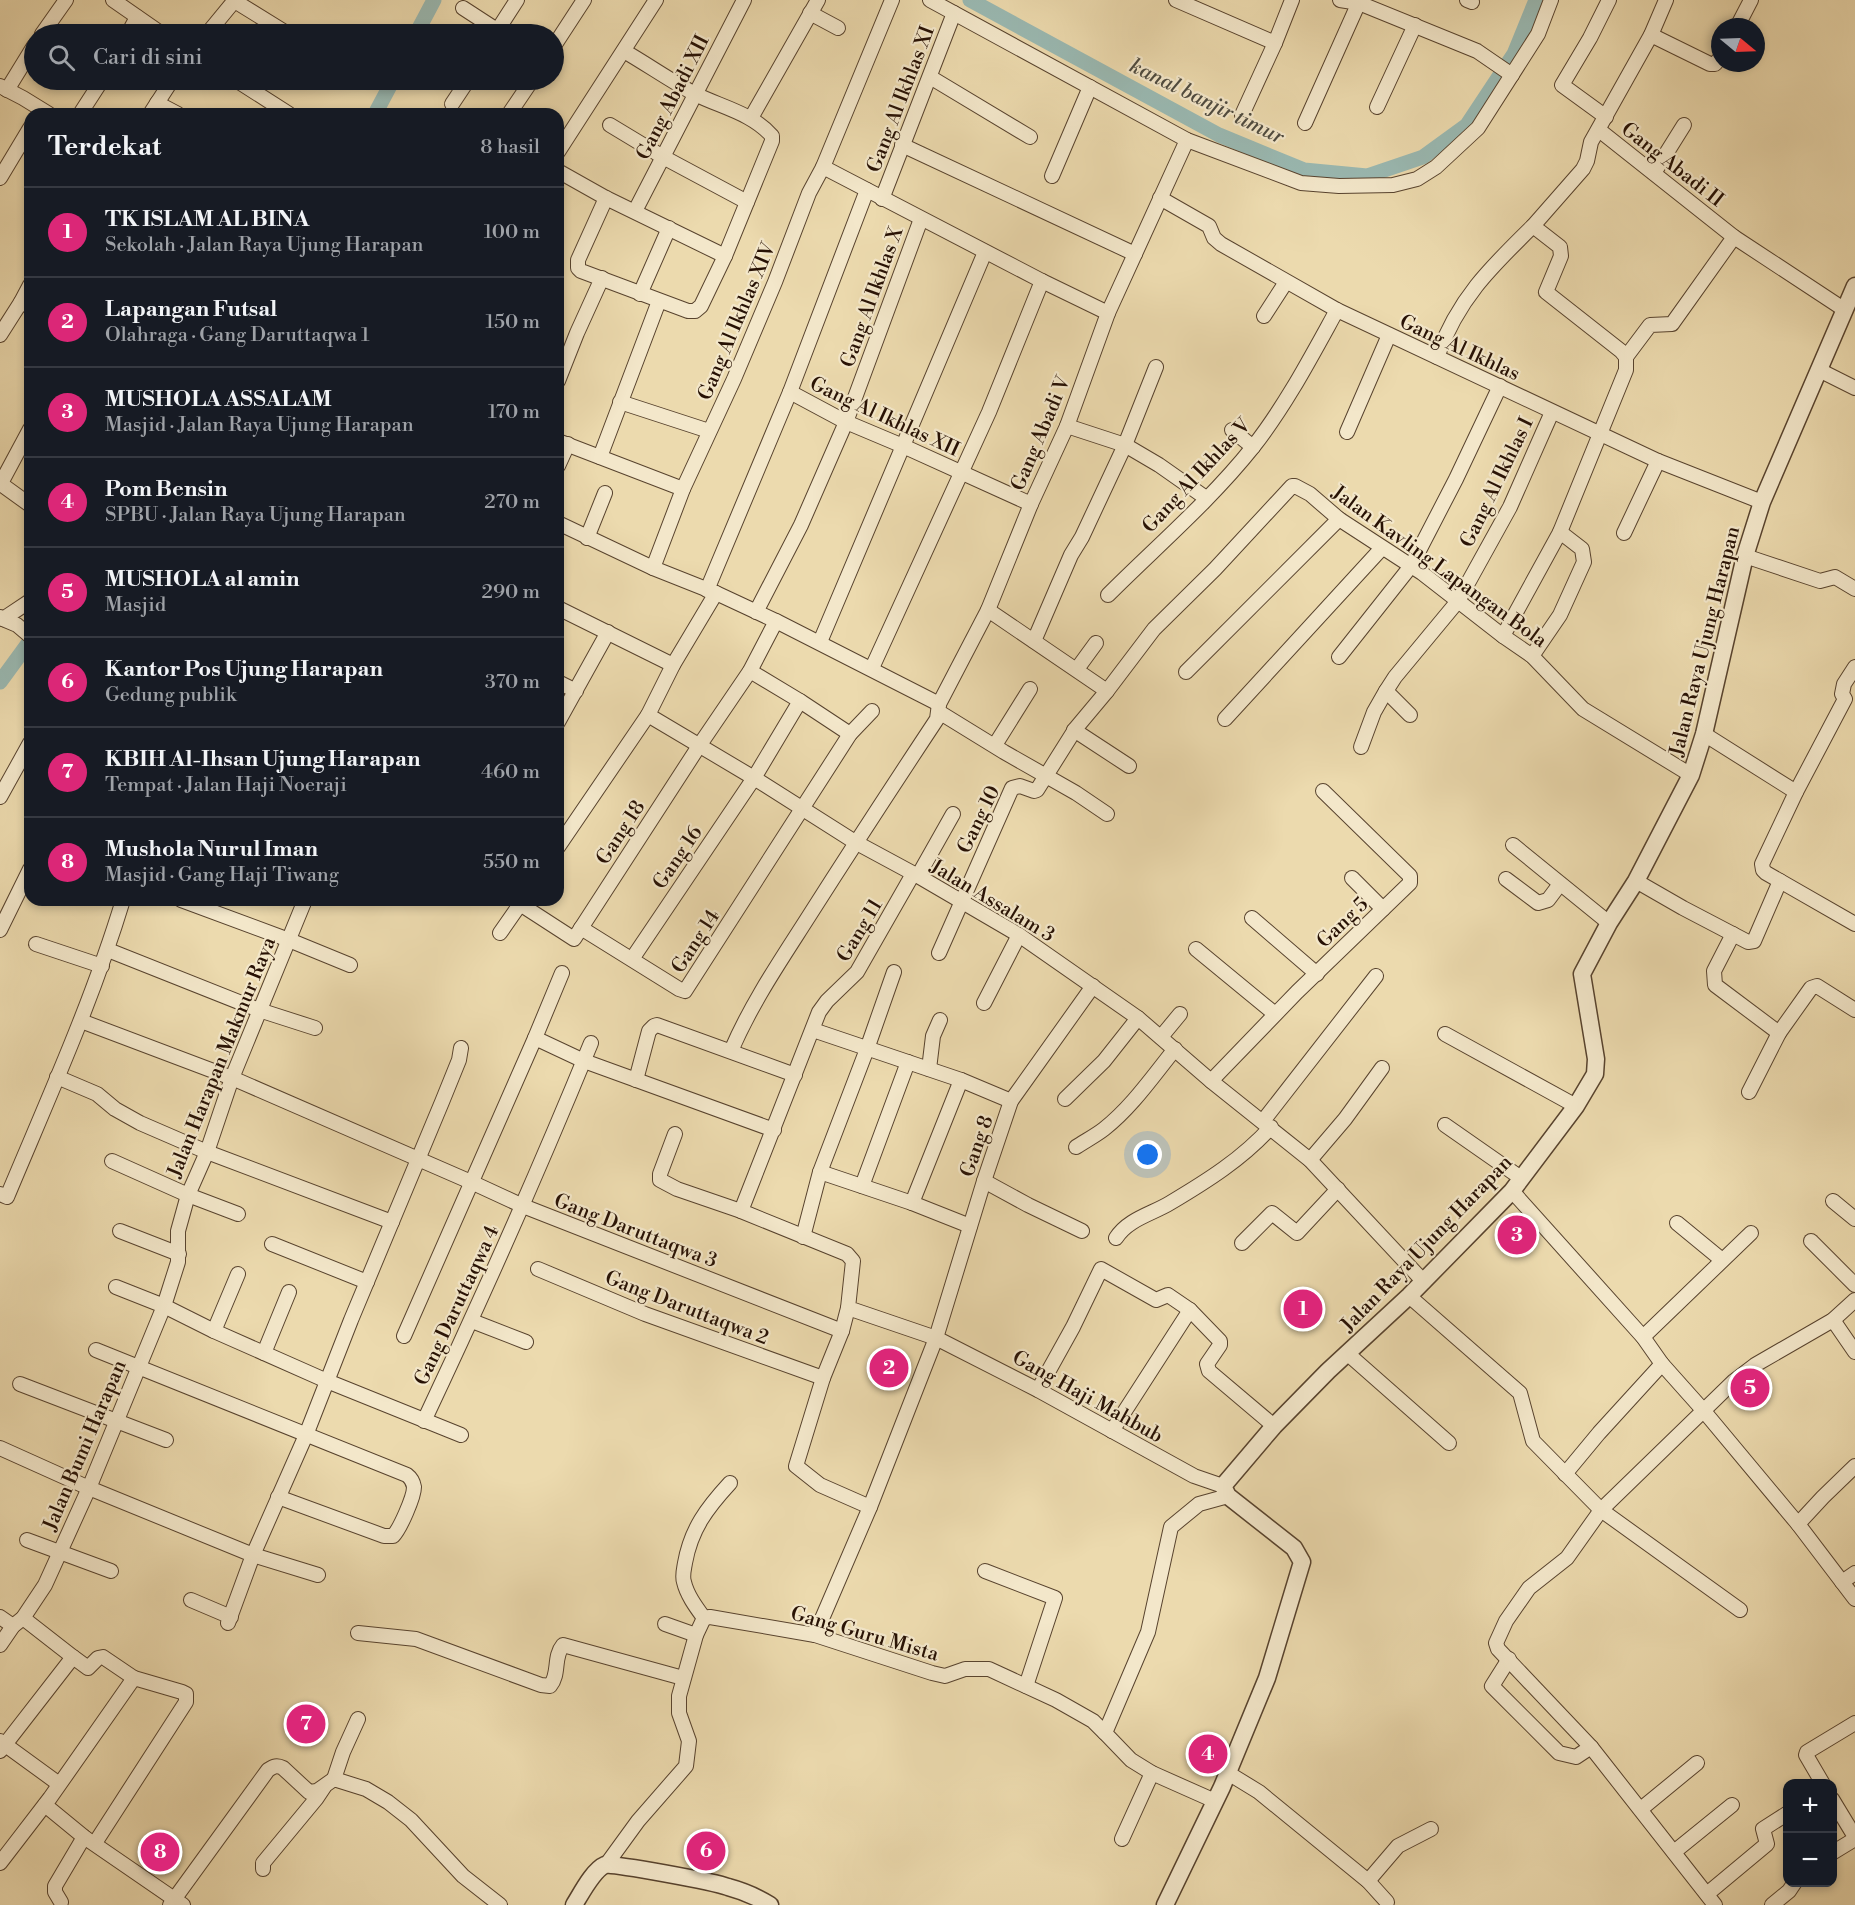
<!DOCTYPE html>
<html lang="id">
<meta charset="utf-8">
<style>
:root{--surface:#171b24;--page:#242831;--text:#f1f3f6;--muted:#9ea1a6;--line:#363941;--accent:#db2777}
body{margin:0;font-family:"Libre Bodoni",serif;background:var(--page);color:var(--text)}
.controls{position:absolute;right:18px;bottom:18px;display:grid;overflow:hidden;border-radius:12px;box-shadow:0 3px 9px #0003}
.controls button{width:54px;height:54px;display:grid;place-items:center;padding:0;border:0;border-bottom:2px solid var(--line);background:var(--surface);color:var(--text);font:30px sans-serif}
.compass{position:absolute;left:1711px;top:18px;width:54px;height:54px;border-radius:50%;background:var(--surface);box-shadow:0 3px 9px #0003;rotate:109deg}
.you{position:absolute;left:1148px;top:1155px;width:21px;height:21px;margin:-15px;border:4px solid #fff;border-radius:50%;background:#1a73e8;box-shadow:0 0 0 9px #1a73e833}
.badge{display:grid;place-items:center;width:39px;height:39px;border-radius:50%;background:var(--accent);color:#fff;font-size:20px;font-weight:700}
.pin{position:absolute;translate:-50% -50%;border:3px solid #fff;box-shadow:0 2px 6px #0006}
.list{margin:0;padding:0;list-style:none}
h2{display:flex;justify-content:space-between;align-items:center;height:78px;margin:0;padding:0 24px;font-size:26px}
h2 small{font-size:20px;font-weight:400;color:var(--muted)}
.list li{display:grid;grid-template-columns:39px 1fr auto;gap:18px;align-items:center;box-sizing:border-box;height:90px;padding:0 24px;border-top:2px solid var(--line)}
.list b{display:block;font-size:22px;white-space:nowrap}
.list p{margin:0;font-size:20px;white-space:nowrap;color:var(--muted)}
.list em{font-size:20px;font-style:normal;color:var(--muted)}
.icon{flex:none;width:33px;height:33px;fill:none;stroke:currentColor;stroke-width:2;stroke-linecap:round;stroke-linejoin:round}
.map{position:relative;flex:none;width:1855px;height:1905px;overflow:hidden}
.search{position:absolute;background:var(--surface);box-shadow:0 3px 9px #0003;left:24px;top:24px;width:540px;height:66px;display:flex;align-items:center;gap:15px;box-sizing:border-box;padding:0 21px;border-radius:33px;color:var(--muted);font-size:22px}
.panel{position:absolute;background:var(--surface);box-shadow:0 3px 9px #0003;left:24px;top:108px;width:540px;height:798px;border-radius:18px}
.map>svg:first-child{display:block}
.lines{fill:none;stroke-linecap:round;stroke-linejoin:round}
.canal{stroke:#9ab9b2;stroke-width:15}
.minor-casing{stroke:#58432e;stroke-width:16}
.tertiary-casing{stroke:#58432e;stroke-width:19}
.minor{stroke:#f3e7ca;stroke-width:14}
.tertiary{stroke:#f3e7ca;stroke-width:16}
.labels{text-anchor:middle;stroke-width:4.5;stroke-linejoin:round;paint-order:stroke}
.street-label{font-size:20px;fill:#271104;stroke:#f3e7ca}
.water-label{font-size:21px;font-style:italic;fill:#4f4c41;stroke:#f3e7ca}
</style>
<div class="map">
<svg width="1855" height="1905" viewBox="0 0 1855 1905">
<rect width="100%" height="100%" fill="#ecdaae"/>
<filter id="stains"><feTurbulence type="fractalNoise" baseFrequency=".00333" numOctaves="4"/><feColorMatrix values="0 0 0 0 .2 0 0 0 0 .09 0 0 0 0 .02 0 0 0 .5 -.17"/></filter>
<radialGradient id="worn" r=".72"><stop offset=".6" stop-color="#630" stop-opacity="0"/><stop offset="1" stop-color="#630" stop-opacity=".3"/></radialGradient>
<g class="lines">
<g class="canal">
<polyline points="970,0 1219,135 1304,170 1367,176 1423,157 1467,125 1514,54 1536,0"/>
<polyline points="416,34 434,0"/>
<polyline points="375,114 393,80"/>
<polyline points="0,682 30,641"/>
</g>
<defs>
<g id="minor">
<polyline points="113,0 162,34"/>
<polyline points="233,0 288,34"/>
<polyline points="930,0 1187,140 1301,183 1339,186 1393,185 1417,179 1436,167 1478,128 1538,34 1551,0"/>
<polyline points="1176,0 1275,43"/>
<polyline points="1340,0 1359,3 1477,51 1512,75"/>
<polyline points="1467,0 1472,2"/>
<polyline points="463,8 503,34"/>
<polyline points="810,13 838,28"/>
<polyline points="1737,27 1751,0"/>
<polyline points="42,34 66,0"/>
<polyline points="128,34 137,17"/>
<polyline points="207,34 235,0"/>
<polyline points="495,34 517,0"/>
<polyline points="1651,35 1710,64 1715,64 1720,58"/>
<polyline points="554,46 584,0"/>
<polyline points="930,77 1030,137"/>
<polyline points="236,80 289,114"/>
<polyline points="0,86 23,98 49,114"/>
<polyline points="7,90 34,46"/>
<polyline points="157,103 178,114"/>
<polyline points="452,104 468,80"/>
<polyline points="1377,107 1415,25"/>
<polyline points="80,114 102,80"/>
<polyline points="150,114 172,80"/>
<polyline points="509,114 532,80"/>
<polyline points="1242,115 1275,43 1292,0"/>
<polyline points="1606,117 1562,85 1590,38 1609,0"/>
<polyline points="751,118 818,0"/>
<polyline points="1305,123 1360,0"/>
<polyline points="610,125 663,157 747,202"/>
<polyline points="1599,130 1734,237 1845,310"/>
<polyline points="902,145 1135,254"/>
<polyline points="558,152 656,0"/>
<polyline points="823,167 1042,281 1108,313"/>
<polyline points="558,171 606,198 725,256"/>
<polyline points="1654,173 1684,125"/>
<polyline points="1052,176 1090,87"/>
<polyline points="0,178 30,128"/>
<polyline points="867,190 790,392 846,422 903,446 1031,504"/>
<path d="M606 198 578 260V268L581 271 688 311H695L701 306 725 256 772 141V136C752 113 721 107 695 94 671 81 648 65 624 51"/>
<polyline points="1160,198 1209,226 1214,238 1221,244 1337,310 1658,461 1762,502"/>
<polyline points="882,199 954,13"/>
<polyline points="635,211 744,0"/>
<polyline points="30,285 21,302 30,307"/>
<polyline points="640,294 669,228"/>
<polyline points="1264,316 1286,282"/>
<polyline points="0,335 21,302"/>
<path d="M1437 357C1458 299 1490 268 1533 226"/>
<polyline points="1626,357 1650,325 1672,324 1734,237"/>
<polyline points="1819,370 1855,388"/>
<polyline points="558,381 577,333 602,278"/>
<polyline points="620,402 709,431"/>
<polyline points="1067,426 1125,445 1159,465 1206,498"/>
<polyline points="1232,430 1253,447"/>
<polyline points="1347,432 1389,335"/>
<polyline points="558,441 683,489"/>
<polyline points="600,457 659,301"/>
<polyline points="558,466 568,444"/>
<polyline points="1,484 30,505"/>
<polyline points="0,485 30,429"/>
<polyline points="558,523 653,568 716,593 776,621 939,704"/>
<polyline points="1624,533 1658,461"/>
<polyline points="587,538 605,493"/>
<polyline points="1745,556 1820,581 1835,577 1855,589"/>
<polyline points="653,568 683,489 734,379 775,282 809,193 823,167 892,0"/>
<polyline points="707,590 790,392"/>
<polyline points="716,593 673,665 648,715 754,778 855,842 918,876 1019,935 1138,1018 1211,1081 1310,1160 1424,1282"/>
<path d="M1108 595C1156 547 1210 501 1253 447 1286 405 1311 357 1337 310"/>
<polyline points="558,608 673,665"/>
<polyline points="988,610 1107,691"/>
<polyline points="756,612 801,525 846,422 921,219"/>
<polyline points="0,617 3,619 30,601"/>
<polyline points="3,619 17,625 30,636"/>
<polyline points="1503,636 1560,532 1626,370 1626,357 1621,351 1546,292 1561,256 1560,247 1533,226 1583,169 1587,161 1591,142 1651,35 1666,0"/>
<polyline points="1034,641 1071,555 1082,537 1125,445 1156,367"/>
<polyline points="820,642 985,252"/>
<polyline points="1532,656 1560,615 1584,562 1582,549 1560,532"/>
<polyline points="1339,657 1411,566 1456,479 1500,386"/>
<polyline points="1855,667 1844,684 1842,694 1845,699 1796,792 1762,864 1763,870 1766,873 1855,924"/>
<polyline points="872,668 989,412 1042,281"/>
<polyline points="1077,669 1096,643"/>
<polyline points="750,671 800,701 850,734"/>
<polyline points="1186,672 1339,519"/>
<polyline points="558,682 576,691"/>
<polyline points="939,704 988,610 1031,504 1067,426 1108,313 1187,140"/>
<polyline points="939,712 1004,752 1076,793 1107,814"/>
<polyline points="1410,715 1386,691 1395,677 1458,601 1510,507 1552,412"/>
<polyline points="1225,719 1382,548"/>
<polyline points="558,722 608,632"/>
<polyline points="1074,730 1129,766"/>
<polyline points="1704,734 1796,792"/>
<polyline points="995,745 1030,689"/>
<polyline points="1361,747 1374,712 1386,691"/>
<polyline points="0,797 30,743"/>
<polyline points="1513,845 1609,923"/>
<polyline points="558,847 648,715"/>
<polyline points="913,874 857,972 827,1001 819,1012 741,1211 847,1254 853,1261 848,1308 936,1338 1038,1390 1194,1476 1223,1486"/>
<polyline points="918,876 953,814"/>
<polyline points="1352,878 1383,909"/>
<polyline points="1506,879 1538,903 1548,900 1560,884"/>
<polyline points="1636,881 1683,908 1748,942 1754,941 1780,881"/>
<polyline points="181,900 289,940 350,965"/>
<polyline points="520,904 574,939 699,746 750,671 776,621"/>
<polyline points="1252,918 1317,974"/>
<polyline points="581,928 679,989 685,991 850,734 872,711"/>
<polyline points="0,930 30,869"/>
<polyline points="500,933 523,900"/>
<polyline points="1733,934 1714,971 1715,985 1779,1033 1749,1092"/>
<polyline points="36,944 102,966"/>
<polyline points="1196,949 1275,1014"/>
<polyline points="108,950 259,1010 315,1028"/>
<polyline points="939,953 1012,788 1020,786 1034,791 1037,790 1076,728 1107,691 1154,629 1215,569 1292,486 1295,486 1310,494 1339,519 1422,573 1503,636 1532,656 1583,709 1691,775"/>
<polyline points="632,959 754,778 800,701"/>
<polyline points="984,1003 1019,935"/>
<polyline points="81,1021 232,1078 471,1182 523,1206 842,1331"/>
<polyline points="813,1030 961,1080 1011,1101"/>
<polyline points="1779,1033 1811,988 1817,986 1855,1010"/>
<polyline points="1445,1034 1576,1106"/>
<polyline points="1161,1037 1180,1014"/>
<polyline points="535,1038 562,973"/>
<path d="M731 1051C752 1002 781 960 809 916 851 850 894 784 937 719L939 704"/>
<polyline points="929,1069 933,1036 940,1020"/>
<polyline points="57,1077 97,1094 115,1109 140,1123 207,1152 392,1222"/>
<polyline points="636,1080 649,1031 654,1026 657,1025 795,1075"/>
<polyline points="1211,1081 1297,992 1410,883 1410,876 1323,791"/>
<polyline points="1065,1099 1104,1061 1138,1018"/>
<polyline points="1263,1121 1376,976"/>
<polyline points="1445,1125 1521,1178"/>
<polyline points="675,1134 660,1174 660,1180 677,1189 741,1211"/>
<path d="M1076 1147C1085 1141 1095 1136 1104 1129 1132 1107 1153 1076 1175 1049"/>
<polyline points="1310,1160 1345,1119 1382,1068"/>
<polyline points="112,1161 188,1195 238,1214"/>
<polyline points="820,1172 912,1203 970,1226"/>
<polyline points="984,1181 1028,1205 1082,1231"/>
<polyline points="862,1186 908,1062"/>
<polyline points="1512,1191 1643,1337 1662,1364 1703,1410 1798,1524 1855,1599"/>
<path d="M0 1194 7 1197C48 1099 92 1002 123 900"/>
<polyline points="1833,1201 1855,1219"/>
<polyline points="912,1203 961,1080"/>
<polyline points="1677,1223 1722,1260"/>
<polyline points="120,1231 179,1254"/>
<polyline points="803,1237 820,1172 867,1049 894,972"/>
<path d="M1116 1238C1128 1219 1152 1214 1170 1203 1207 1181 1242 1159 1271 1127"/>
<polyline points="1811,1241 1855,1285"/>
<polyline points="1242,1243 1272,1213 1297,1233 1338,1189"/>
<polyline points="272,1244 367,1282"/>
<polyline points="538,1269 645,1314 823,1378"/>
<polyline points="116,1287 164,1306 214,1331 327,1381 461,1435"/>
<polyline points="1409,1296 1520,1393 1533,1441 1601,1510 1740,1610"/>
<polyline points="848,1308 842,1331 823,1378 796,1466 820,1485 870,1507"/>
<polyline points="1833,1320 1855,1352"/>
<polyline points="472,1321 526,1342"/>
<polyline points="214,1331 238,1274"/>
<polyline points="404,1336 535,1038 584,1061 774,1130"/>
<polyline points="1643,1337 1751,1233"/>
<path d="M96 1350 407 1475C411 1478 413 1481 414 1487 414 1497 400 1529 393 1536H384L278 1497"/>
<polyline points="264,1353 289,1292"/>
<polyline points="1348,1354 1449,1443"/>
<polyline points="20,1384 166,1440"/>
<polyline points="1038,1390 1073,1327 1101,1269 1156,1300 1168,1295 1190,1310 1220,1341 1220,1345 1207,1364 1209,1371 1274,1426"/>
<path d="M424 1421C483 1296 539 1170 591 1043"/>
<polyline points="1112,1431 1190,1310"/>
<polyline points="0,1448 89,1488 253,1555 318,1575"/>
<polyline points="1565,1474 1599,1433 1662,1364"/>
<polyline points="1798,1524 1823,1497 1855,1466"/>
<polyline points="27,1540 111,1571"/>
<polyline points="985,1571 1055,1598 1026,1686"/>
<polyline points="1842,1582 1855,1573"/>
<polyline points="191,1600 231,1617"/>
<polyline points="0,1617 13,1626"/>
<polyline points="704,1618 710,1617 815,1635 932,1673 945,1676 965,1669 989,1669 1056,1700 1093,1721 1105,1733"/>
<path d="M704 1618C696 1607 687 1595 684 1582 682 1576 684 1569 685 1563 691 1529 707 1508 730 1483"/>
<polyline points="228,1623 253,1555 306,1435 351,1320 442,1102 459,1060 461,1048"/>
<polyline points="665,1624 696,1635"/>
<path d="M358 1633 416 1639 541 1685 550 1686C560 1674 553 1657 563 1645L683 1678"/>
<polyline points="815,1635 870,1507 936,1338 984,1181 1011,1101 1093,986"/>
<polyline points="0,1645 13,1626 23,1618 45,1585 89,1488 164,1306 178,1262 178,1231 188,1195 207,1152 232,1078 305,900"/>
<polyline points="73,1657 88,1668 98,1658 103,1657 134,1678"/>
<polyline points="1509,1659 1492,1686 1559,1753 1576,1757 1591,1747"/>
<polyline points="0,1741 59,1784"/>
<polyline points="0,1751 73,1657 23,1618"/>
<polyline points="1228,1773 1259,1792 1368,1881 1387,1902"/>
<polyline points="334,1779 343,1752 358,1719"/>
<polyline points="1823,1784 1806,1755 1807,1752 1855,1723"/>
<polyline points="1832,1799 1855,1837"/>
<polyline points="1215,1801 1152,1773 1131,1760 1105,1733 1148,1632 1171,1527 1199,1504 1228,1496"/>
<polyline points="45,1805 84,1837 183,1905"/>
<polyline points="1641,1809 1697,1763"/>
<polyline points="1122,1839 1152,1773"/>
<polyline points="1674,1852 1732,1805"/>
<polyline points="1832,1853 1855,1839"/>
<polyline points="0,1863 50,1798 134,1678 182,1692 186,1694 186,1702 95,1843"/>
<polyline points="606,1865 638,1821 686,1766 689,1741 679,1713 679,1696 696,1635 704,1618"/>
<polyline points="263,1869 263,1863 316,1799 324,1787"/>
<polyline points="1368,1881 1398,1846 1431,1829"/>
<polyline points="1707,1894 1767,1844 1763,1829 1788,1813"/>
<polyline points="61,1902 55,1892 55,1886 84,1837"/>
<path d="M170 1905 268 1770C274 1766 277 1765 283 1768L309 1792 317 1791 334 1779 366 1789 388 1802 411 1820 463 1876 500 1905"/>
<polyline points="1715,1905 1591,1747 1498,1649 1496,1643 1506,1621 1529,1588 1567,1558 1601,1510 1734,1381 1755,1365 1833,1320 1855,1300"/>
<polyline points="1772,1905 1789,1891 1795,1882"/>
</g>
<g id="tertiary">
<path d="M574 1905C581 1894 593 1870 605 1865 613 1863 715 1882 728 1887 743 1891 757 1897 770 1905"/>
<polyline points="1165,1905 1222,1787 1267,1678 1302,1562 1294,1548 1228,1496 1223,1486 1274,1426 1328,1371 1409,1296 1512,1191 1576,1106 1595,1074 1596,1059 1582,974 1609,923 1636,881 1691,775 1704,734 1745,556 1762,502 1855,286"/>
</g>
</defs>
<use href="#minor" class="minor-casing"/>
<use href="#tertiary" class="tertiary-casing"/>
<use href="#minor" class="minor"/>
<use href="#tertiary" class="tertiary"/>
</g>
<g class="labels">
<g class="street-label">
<text transform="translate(672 97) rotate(-63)" y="7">Gang Abadi XII</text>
<text transform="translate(900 99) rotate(-69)" y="7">Gang Al Ikhlas XI</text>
<text transform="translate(1673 164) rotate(38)" y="7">Gang Abadi II</text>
<text transform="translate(871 297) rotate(-70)" y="7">Gang Al Ikhlas X</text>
<text transform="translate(736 321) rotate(-67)" y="7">Gang Al Ikhlas XIV</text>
<text transform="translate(1460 347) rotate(25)" y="7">Gang Al Ikhlas</text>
<text transform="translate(885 416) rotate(25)" y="7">Gang Al Ikhlas XII</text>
<text transform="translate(1040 433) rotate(-67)" y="7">Gang Abadi V</text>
<text transform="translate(1196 475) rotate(-47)" y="7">Gang Al Ikhlas V</text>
<text transform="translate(1496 482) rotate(-64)" y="7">Gang Al Ikhlas I</text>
<text transform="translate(1440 566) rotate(36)" y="7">Jalan Kavling Lapangan Bola</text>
<text transform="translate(1704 641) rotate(-76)" y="7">Jalan Raya Ujung Harapan</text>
<text transform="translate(978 819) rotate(-64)" y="7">Gang 10</text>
<text transform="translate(620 832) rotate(-57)" y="7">Gang 18</text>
<text transform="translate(677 857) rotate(-56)" y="7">Gang 16</text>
<text transform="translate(993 900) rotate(31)" y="7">Jalan Assalam 3</text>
<text transform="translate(1342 922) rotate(-44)" y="7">Gang 5</text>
<text transform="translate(859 930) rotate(-59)" y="7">Gang 11</text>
<text transform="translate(695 941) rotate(-57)" y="7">Gang 14</text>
<text transform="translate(221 1057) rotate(-68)" y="7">Jalan Harapan Makmur Raya</text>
<text transform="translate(976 1146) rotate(-71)" y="7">Gang 8</text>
<text transform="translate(636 1230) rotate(21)" y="7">Gang Daruttaqwa 3</text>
<text transform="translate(1426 1243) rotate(-46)" y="7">Jalan Raya Ujung Harapan</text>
<text transform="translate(456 1305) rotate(-65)" y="7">Gang Daruttaqwa 4</text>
<text transform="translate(687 1307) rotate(21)" y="7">Gang Daruttaqwa 2</text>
<text transform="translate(1088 1396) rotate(29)" y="7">Gang Haji Mahbub</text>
<text transform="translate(84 1445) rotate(-67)" y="7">Jalan Bumi Harapan</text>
<text transform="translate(865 1633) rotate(16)" y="7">Gang Guru Mista</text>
</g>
<g class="water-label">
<text transform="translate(1207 101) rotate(26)" y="7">kanal banjir timur</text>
</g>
</g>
<rect width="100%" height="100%" filter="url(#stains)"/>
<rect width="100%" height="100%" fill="url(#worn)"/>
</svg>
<div class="controls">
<button>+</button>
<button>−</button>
</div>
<svg class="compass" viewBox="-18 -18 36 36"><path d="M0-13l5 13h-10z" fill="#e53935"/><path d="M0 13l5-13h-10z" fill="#9ea1a6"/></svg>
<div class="you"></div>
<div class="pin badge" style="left:1303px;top:1309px">1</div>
<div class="pin badge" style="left:889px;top:1368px">2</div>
<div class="pin badge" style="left:1517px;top:1235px">3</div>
<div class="pin badge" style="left:1208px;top:1754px">4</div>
<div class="pin badge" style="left:1750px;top:1388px">5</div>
<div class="pin badge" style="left:706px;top:1851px">6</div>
<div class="pin badge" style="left:306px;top:1724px">7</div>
<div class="pin badge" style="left:160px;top:1852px">8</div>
<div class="search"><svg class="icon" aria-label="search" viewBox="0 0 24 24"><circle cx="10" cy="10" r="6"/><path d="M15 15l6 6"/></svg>Cari di sini</div>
<section class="panel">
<h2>Terdekat<small>8 hasil</small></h2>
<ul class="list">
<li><span class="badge">1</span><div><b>TK ISLAM AL BINA</b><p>Sekolah · Jalan Raya Ujung Harapan</p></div><em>100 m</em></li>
<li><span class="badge">2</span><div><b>Lapangan Futsal</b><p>Olahraga · Gang Daruttaqwa 1</p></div><em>150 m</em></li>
<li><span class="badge">3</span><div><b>MUSHOLA ASSALAM</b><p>Masjid · Jalan Raya Ujung Harapan</p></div><em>170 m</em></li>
<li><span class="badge">4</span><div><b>Pom Bensin</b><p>SPBU · Jalan Raya Ujung Harapan</p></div><em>270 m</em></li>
<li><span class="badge">5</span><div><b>MUSHOLA al amin</b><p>Masjid</p></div><em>290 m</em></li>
<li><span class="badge">6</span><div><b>Kantor Pos Ujung Harapan</b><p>Gedung publik</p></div><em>370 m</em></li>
<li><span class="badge">7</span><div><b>KBIH Al-Ihsan Ujung Harapan</b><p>Tempat · Jalan Haji Noeraji</p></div><em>460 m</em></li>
<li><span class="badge">8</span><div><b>Mushola Nurul Iman</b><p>Masjid · Gang Haji Tiwang</p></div><em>550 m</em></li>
</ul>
</section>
</div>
